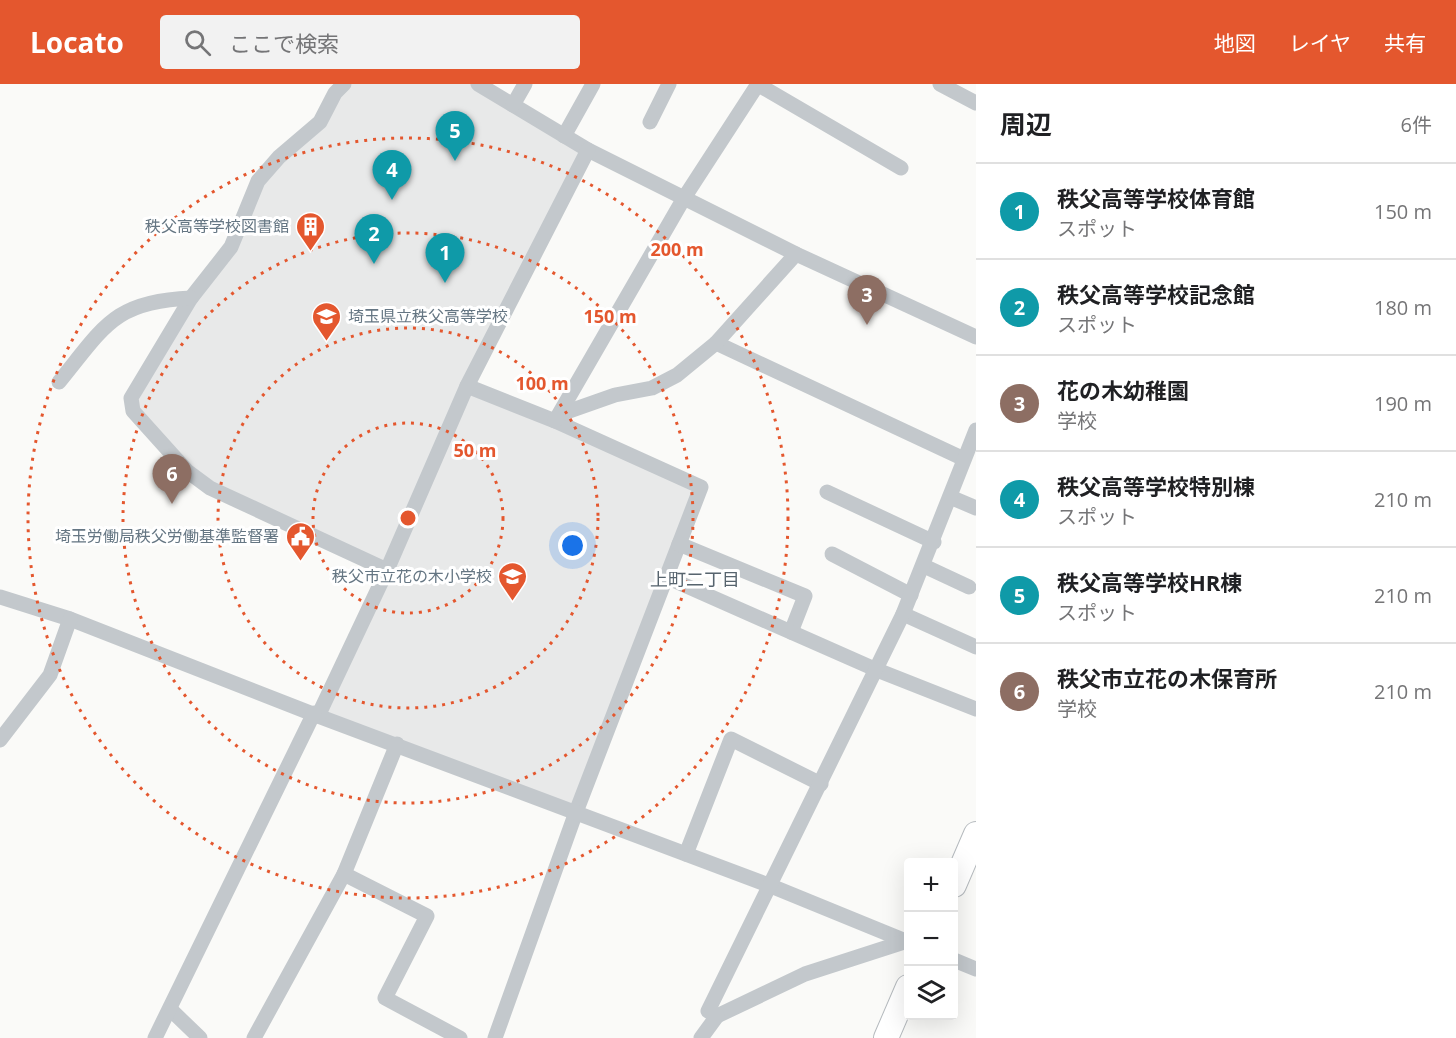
<!DOCTYPE html>
<html lang="ja">
<meta charset="utf-8">
<style>
:root{--surface:#fff;--page:#f2f2f2;--text:#202124;--muted:#757577;--line:#e0e0e0;--accent:#e4572e}
body{margin:0;font-family:"Open Sans","Noto Sans JP",sans-serif;background:var(--page);color:var(--text)}
.controls{position:absolute;right:18px;bottom:18px;display:grid;overflow:hidden;border-radius:6px;box-shadow:0 6px 24px #0002}
.controls button{width:54px;height:54px;display:grid;place-items:center;padding:0;border:0;border-bottom:2px solid var(--line);background:var(--surface);color:var(--text);font:30px sans-serif}
.you{position:absolute;left:573px;top:462px;width:21px;height:21px;margin:-15px;border:4px solid #fff;border-radius:50%;background:#1a73e8;box-shadow:0 0 0 9px #1a73e833}
.badge{display:grid;place-items:center;width:39px;height:39px;border-radius:50%;background:var(--accent);color:#fff;font-size:20px;font-weight:700}
.pin{position:absolute;translate:-50% -50px;filter:drop-shadow(0 2px 3px #0008)}
.pin::after{content:'';position:absolute;top:32px;width:21px;height:18px;background:inherit;clip-path:polygon(0 0,100% 0,50% 100%)}
.list{margin:0;padding:0;list-style:none}
h2{display:flex;justify-content:space-between;align-items:center;height:78px;margin:0;padding:0 24px;font-size:26px}
h2 small{font-size:20px;font-weight:400;color:var(--muted)}
.list li{display:grid;grid-template-columns:39px 1fr auto;gap:18px;align-items:center;box-sizing:border-box;height:96px;padding:0 24px;border-top:2px solid var(--line)}
.list b{display:block;font-size:22px;white-space:nowrap}
.list p{margin:0;font-size:20px;white-space:nowrap;color:var(--muted)}
.list em{font-size:20px;font-style:normal;color:var(--muted)}
.icon{flex:none;width:33px;height:33px;fill:none;stroke:currentColor;stroke-width:2;stroke-linecap:round;stroke-linejoin:round}
.map{position:relative;flex:none;width:976px;height:954px;overflow:hidden}
header{display:flex;align-items:center;gap:36px;box-sizing:border-box;height:84px;padding:0 30px;background:var(--accent);color:#fff}
header strong{font-size:28px}
nav{display:flex;gap:33px;margin-inline-start:auto;font-size:21px}
.search{width:420px;height:54px;background:var(--page);display:flex;align-items:center;gap:15px;box-sizing:border-box;padding:0 21px;border-radius:6px;color:var(--muted);font-size:22px}
main{display:flex}
aside{flex:1;background:var(--surface)}
.map>svg:first-child{display:block}
.built{fill:#e8e9e9}
.lines{fill:none;stroke-linecap:round;stroke-linejoin:round}
.primary-casing{stroke:#b5babe;stroke-width:26}
.street{stroke:#c3c8cc;stroke-width:15}
.primary{stroke:#fff;stroke-width:24}
.ring{fill:none;stroke:#e4572e;stroke-width:3;stroke-dasharray:3 6}
.labels{text-anchor:middle;stroke-width:6;stroke-linejoin:round;paint-order:stroke}
.poi-label{font-size:16px;fill:#657683;stroke:#fff;text-anchor:end}
.neighbourhood-label{font-size:18px;fill:#57646e;stroke:#fff}
.centre{fill:#e4572e;stroke:#fff;stroke-width:3}
.ring-label{font-size:18px;text-anchor:middle;font-weight:bold;fill:#e4572e;stroke:#fff;stroke-width:6;stroke-linejoin:round;paint-order:stroke}
</style>
<header>
<strong>Locato</strong>
<div class="search"><svg class="icon" aria-label="search" viewBox="0 0 24 24"><circle cx="10" cy="10" r="6"/><path d="M15 15l6 6"/></svg>ここで検索</div>
<nav><a>地図</a><a>レイヤ</a><a>共有</a></nav>
</header>
<main>
<div class="map">
<svg width="976" height="954" viewBox="0 0 976 954">
<rect width="100%" height="100%" fill="#fafaf8"/>
<polygon class="built" points="344,0 478,0 588,66 467,302 701,403 576,728 318,632 384,485 210,404 133,327 191,214 231,163 258,97"/>
<g class="lines">
<defs>
<g id="primary">
<polyline points="954,801 976,750"/>
<polyline points="886,954 908,903"/>
</g>
</defs>
<use href="#primary" class="primary-casing"/>
<g class="street">
<polyline points="344,0 335,9 320,38 279,73 258,97 231,163 191,214 131,314 133,327 187,387 210,404 387,486"/>
<polyline points="478,0 588,66 796,170 976,253"/>
<polyline points="757,0 901,84"/>
<polyline points="940,0 976,19"/>
<polyline points="513,21 525,0"/>
<polyline points="650,38 669,0"/>
<polyline points="564,52 593,0"/>
<polyline points="716,259 964,375"/>
<path d="M59 298C104 243 114 217 191 214"/>
<polyline points="467,302 555,337 701,403 576,728 495,954"/>
<polyline points="561,330 615,311 652,304 677,291 716,259 796,170"/>
<polyline points="555,337 684,114 758,0"/>
<polyline points="827,408 934,458"/>
<polyline points="950,413 976,424"/>
<polyline points="679,460 805,512 791,548"/>
<polyline points="832,470 911,511"/>
<polyline points="924,482 969,503"/>
<polyline points="666,493 877,586 976,625"/>
<polyline points="0,513 70,535 318,632 771,802 908,858"/>
<polyline points="903,530 976,563"/>
<polyline points="318,632 387,486 467,302 588,66"/>
<polyline points="0,656 50,591 70,535"/>
<polyline points="686,770 731,655 821,700"/>
<polyline points="344,790 427,832 385,914 460,954"/>
<polyline points="954,876 976,885"/>
<polyline points="171,926 200,954"/>
<polyline points="717,932 805,890 907,857"/>
<polyline points="155,954 314,629"/>
<polyline points="254,954 344,790 397,660"/>
<polyline points="701,954 717,932 708,927 903,530 976,346"/>
</g>
<use href="#primary" class="primary"/>
</g>
<g class="ring">
<circle cx="408" cy="434" r="95"/>
<circle cx="408" cy="434" r="190"/>
<circle cx="408" cy="434" r="285"/>
<circle cx="408" cy="434" r="380"/>
</g>
<defs>
<symbol id="building-pin" viewBox="-11 -11 22 30"><path d="M0 17L-7.5 6A9.5 9.5 0 1 1 7.5 6Z" fill="#e4572e" stroke="#fff"/><path d="M-4-6H4V6H1V3H-1V6H-4ZM-2.5-4.3h1.7v1.8h-1.7ZM.8-4.3h1.7v1.8H.8ZM-2.5-1h1.7V.8h-1.7ZM.8-1h1.7V.8H.8Z" fill="#fff"/></symbol>
<symbol id="school-pin" viewBox="-11 -11 22 30"><path d="M0 17L-7.5 6A9.5 9.5 0 1 1 7.5 6Z" fill="#e4572e" stroke="#fff"/><path d="M0-5L7-2L0 1L-7-2ZM-4 1L0 2.5L4 1V4Q0 6-4 4Z" fill="#fff"/></symbol>
<symbol id="civic-pin" viewBox="-11 -11 22 30"><path d="M0 17L-7.5 6A9.5 9.5 0 1 1 7.5 6Z" fill="#e4572e" stroke="#fff"/><path d="M-.6-6.5H3V-4.5H.6V-3L4-1V1h2V6H-6V1h2V-1L-.6-3ZM-1.2 2.5V6h2.4V2.5Z" fill="#fff"/></symbol>
</defs>
<g fill-rule="evenodd">
<use href="#building-pin" x="294" y="126" width="33" height="45"/>
<use href="#school-pin" x="310" y="216" width="33" height="45"/>
<use href="#civic-pin" x="284" y="436" width="33" height="45"/>
<use href="#school-pin" x="496" y="476" width="33" height="45"/>
</g>
<g class="labels">
<g class="poi-label">
<text x="289" y="148">秩父高等学校図書館</text>
<text x="348" y="238" text-anchor="start">埼玉県立秩父高等学校</text>
<text x="279" y="458">埼玉労働局秩父労働基準監督署</text>
<text x="492" y="498">秩父市立花の木小学校</text>
</g>
<g class="neighbourhood-label">
<text x="695" y="502">上町二丁目</text>
</g>
</g>
<circle cx="408" cy="434" r="9" class="centre"/>
<g class="ring-label">
<text x="677" y="172">200 m</text>
<text x="610" y="239">150 m</text>
<text x="542" y="306">100 m</text>
<text x="475" y="373">50 m</text>
</g>
</svg>
<div class="controls">
<button>+</button>
<button>−</button>
<button><svg class="icon" aria-label="layers" viewBox="0 0 24 24"><path d="M12 4l9 5-9 5-9-5zM3 14l9 5 9-5"/></svg></button>
</div>
<div class="you"></div>
<div class="pin badge" style="left:445px;top:199px;background:#0f9aa8">1</div>
<div class="pin badge" style="left:374px;top:180px;background:#0f9aa8">2</div>
<div class="pin badge" style="left:867px;top:241px;background:#8d6e63">3</div>
<div class="pin badge" style="left:392px;top:116px;background:#0f9aa8">4</div>
<div class="pin badge" style="left:455px;top:77px;background:#0f9aa8">5</div>
<div class="pin badge" style="left:172px;top:420px;background:#8d6e63">6</div>
</div>
<aside>
<h2>周辺<small>6件</small></h2>
<ul class="list">
<li><span class="badge" style="background:#0f9aa8">1</span><div><b>秩父高等学校体育館</b><p>スポット</p></div><em>150 m</em></li>
<li><span class="badge" style="background:#0f9aa8">2</span><div><b>秩父高等学校記念館</b><p>スポット</p></div><em>180 m</em></li>
<li><span class="badge" style="background:#8d6e63">3</span><div><b>花の木幼稚園</b><p>学校</p></div><em>190 m</em></li>
<li><span class="badge" style="background:#0f9aa8">4</span><div><b>秩父高等学校特別棟</b><p>スポット</p></div><em>210 m</em></li>
<li><span class="badge" style="background:#0f9aa8">5</span><div><b>秩父高等学校HR棟</b><p>スポット</p></div><em>210 m</em></li>
<li><span class="badge" style="background:#8d6e63">6</span><div><b>秩父市立花の木保育所</b><p>学校</p></div><em>210 m</em></li>
</ul>
</aside>
</main>
